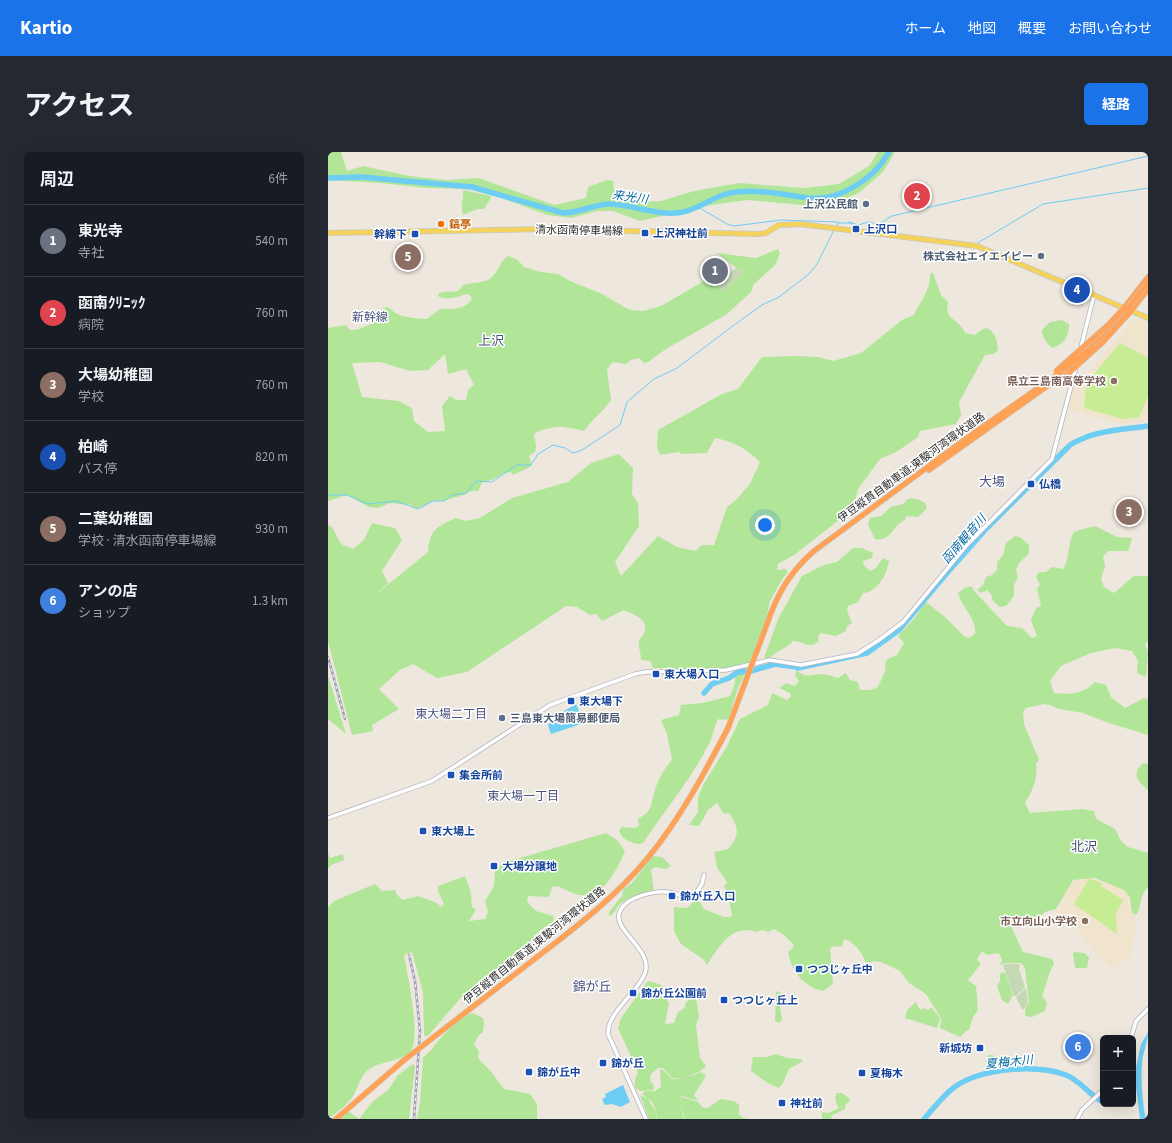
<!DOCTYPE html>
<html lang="ja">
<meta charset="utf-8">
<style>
:root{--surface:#171b24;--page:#242831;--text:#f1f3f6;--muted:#9ea1a6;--line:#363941;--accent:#1a73e8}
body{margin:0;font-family:"Source Sans 3","Noto Sans JP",sans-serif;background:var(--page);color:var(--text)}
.controls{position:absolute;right:12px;bottom:12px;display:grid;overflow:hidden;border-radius:6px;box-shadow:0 4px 16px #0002}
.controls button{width:36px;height:36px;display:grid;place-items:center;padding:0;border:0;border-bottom:1px solid var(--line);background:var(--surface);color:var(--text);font:20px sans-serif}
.you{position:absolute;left:437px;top:373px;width:14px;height:14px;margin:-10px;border:3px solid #fff;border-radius:50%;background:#1a73e8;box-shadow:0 0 0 6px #1a73e833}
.badge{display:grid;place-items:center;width:26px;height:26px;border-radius:50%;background:var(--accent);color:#fff;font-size:13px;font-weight:700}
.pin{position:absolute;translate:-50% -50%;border:2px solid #fff;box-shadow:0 1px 4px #0006}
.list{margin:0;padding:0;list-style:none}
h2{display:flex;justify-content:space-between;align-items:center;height:52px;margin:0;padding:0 16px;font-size:17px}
h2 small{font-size:13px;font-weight:400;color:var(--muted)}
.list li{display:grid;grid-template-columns:26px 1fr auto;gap:12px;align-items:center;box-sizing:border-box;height:72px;padding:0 16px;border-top:1px solid var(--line)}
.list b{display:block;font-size:15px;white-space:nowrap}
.list p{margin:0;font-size:13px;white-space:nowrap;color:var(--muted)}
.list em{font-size:13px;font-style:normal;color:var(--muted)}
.map{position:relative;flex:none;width:820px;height:967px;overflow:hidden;border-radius:6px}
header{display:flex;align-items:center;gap:24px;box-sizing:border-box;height:56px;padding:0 20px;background:var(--accent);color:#fff}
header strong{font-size:19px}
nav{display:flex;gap:22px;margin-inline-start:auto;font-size:14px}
.intro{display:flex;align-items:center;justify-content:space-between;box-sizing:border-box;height:96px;padding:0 24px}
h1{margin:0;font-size:28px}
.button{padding:10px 18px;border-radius:6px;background:var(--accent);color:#fff;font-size:14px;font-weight:700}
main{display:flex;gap:24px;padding:0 24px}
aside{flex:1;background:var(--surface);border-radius:6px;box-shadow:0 4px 16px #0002}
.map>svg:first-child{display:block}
.education{fill:#f0e4cc}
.green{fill:#b1e698;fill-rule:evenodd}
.cemetery{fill:#c5d8b4}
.pitch{fill:#c6ed93}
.water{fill:#6dcdf3}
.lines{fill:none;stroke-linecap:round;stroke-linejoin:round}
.stream{stroke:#6dcdf3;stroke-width:1}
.river{stroke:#6dcdf3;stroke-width:5.5}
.minor-casing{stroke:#b1b3bf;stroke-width:5}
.major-casing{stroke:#c8c8c8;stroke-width:6}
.highway-casing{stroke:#c8c8c8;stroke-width:6}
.minor{stroke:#fff;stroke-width:3.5}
.major{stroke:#f5d35a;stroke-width:4.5}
.highway{stroke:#ffa256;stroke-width:5}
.rail-casing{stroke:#9fa2b6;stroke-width:2.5}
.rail{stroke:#fff;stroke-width:1;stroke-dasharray:3;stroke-linecap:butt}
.highway-bridge-casing{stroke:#c8c8c8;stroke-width:6;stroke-linecap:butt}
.highway-bridge{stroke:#ffa256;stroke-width:5}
.service-dot{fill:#5c6f8a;stroke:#fff;stroke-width:1.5}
.food-dot{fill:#e8710a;stroke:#fff;stroke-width:1.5}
.transit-dot{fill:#1a4fb4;stroke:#fff;stroke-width:1.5}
.education-dot{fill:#8d6e63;stroke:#fff;stroke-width:1.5}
.labels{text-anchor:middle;stroke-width:3;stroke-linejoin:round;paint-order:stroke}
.service-label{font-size:11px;font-weight:bold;fill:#4e5e75;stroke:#fff;text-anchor:end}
.food-label{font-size:11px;font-weight:bold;fill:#c56008;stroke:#fff;text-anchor:start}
.transit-label{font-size:11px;font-weight:bold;fill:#164399;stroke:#fff;text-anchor:start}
.street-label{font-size:11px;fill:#2b2b2b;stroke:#fff}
.education-label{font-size:11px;font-weight:bold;fill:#785e54;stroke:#fff;text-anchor:end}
.water-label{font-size:12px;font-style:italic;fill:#096ba2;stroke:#fff}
.neighbourhood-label{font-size:12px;fill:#4a527e;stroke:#fff}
.quarter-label{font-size:13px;fill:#4a527e;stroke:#fff}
</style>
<header>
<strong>Kartio</strong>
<nav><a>ホーム</a><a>地図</a><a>概要</a><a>お問い合わせ</a></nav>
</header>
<div class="intro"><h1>アクセス</h1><a class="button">経路</a></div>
<main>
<aside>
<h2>周辺<small>6件</small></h2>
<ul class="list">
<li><span class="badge" style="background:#6b7280">1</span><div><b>東光寺</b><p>寺社</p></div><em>540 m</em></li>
<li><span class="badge" style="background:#e0444e">2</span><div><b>函南ｸﾘﾆｯｸ</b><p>病院</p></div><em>760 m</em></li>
<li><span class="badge" style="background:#8d6e63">3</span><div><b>大場幼稚園</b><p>学校</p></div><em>760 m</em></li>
<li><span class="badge" style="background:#1a4fb4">4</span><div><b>柏崎</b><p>バス停</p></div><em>820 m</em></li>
<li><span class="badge" style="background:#8d6e63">5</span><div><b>二葉幼稚園</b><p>学校 · 清水函南停車場線</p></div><em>930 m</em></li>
<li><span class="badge" style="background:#3f7fe0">6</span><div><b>アンの店</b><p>ショップ</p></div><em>1.3 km</em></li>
</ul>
</aside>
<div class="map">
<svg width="820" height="967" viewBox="0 0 820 967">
<rect width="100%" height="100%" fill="#ede7dd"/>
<g class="education">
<polygon points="812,167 820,170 820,269 794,272 741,258 743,240 805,168"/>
<polygon points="746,717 759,725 779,731 806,743 807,784 804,789 804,803 788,815 784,816 770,804 744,772 725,766 729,761"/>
</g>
<g class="green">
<polygon points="4,0 13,0 19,19 35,14 81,24 117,28 151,26 226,53 258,46 260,35 279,28 286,29 285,35 291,46 302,50 333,49 366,39 411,31 476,36 511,32 541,14 550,0 567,0 555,20 531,41 497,55 419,48 383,53 312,69 285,59 269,59 244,66 219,63 150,37 98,36 53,31 0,28 0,2"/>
<path d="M135 38 163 44V46L156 57H149L135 63C132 53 136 47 135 38Z"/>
<path d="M450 97 452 101 448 112 426 132 423 140 399 162 338 197 320 210 316 211 311 206 303 208 298 212 285 210 279 217 283 248C275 260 264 267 256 279 234 274 227 272 206 282L208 294 207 300 201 304 204 313 202 315 185 323 183 320C172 321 167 330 155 329L150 339H142L136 343 114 349 107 348 88 357 82 353V349L81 353 62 351 50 356 41 355 19 343 0 349V176L18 173 22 178C33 179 47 170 55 164V156C63 153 63 159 69 162 74 165 93 167 99 167L112 157C122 157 141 158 144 145L139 142C129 145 122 148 111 145L110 142C119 136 129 145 135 133 144 130 155 132 163 126 170 120 172 109 180 104L190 108 196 115 212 120 230 122 244 130 272 141 300 157 304 158 315 159 333 154 376 129 388 127 391 128 392 138 399 136 415 121 389 101 428 106ZM117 202 120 222 138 217 146 233 140 238 138 248H128L122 244 114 254 117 279 100 280 86 269 84 256 71 249 34 245 24 211 52 210 82 219 100 218Z"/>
<path d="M605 121 613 143 620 150C616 169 630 165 637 181L647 183 655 177 659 176C668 182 669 187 670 198L666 202 657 203 631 250 633 263 628 272 592 279 589 286 568 300 552 307 530 337 525 357 466 403 450 412 449 418 458 417 460 420 453 429 442 449 437 471 424 507 410 536 401 565 399 568 391 567 389 569C386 576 385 583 382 590 364 626 337 658 315 691 308 694 301 689 295 686L291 679 294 675 307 676 311 674 310 667C326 658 322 653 327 638 330 627 337 616 344 608L339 582 333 568 351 563 353 553 375 551 402 544C407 534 409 526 405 515 384 518 361 519 339 517 332 517 333 515 325 517L323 509 313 508C313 502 310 494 311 489 312 486 315 484 316 481 322 467 306 463 296 458L274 469 268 462 262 463 249 455 238 454 139 520 109 526 85 512 72 518 51 537 71 557 44 573 45 579 24 583 0 489V373L4 375 13 392 25 397 36 388 44 371 67 376 74 388 54 419 60 431 46 444 100 400C101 379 109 374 128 366L138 369 152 366 184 346 240 330 263 311 291 302 305 316 304 342 310 351 311 374 287 410 293 424 330 384 349 395 367 399 374 393H386L399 355 408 348 422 332 432 310C418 296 406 290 387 286L379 301 353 302 351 300 332 303 329 295 330 278 394 242 410 237 434 205 471 204 490 205 505 209 533 201 574 168 586 163C593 148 602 140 602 122Z"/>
<path d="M734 168 741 172C741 184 736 193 724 196 719 192 714 185 714 178L722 170Z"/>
<path d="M580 347C587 346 591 347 597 351L599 356 590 365 578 364 577 368C564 374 563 390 547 387L540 373 542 366 553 364 563 355 575 352Z"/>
<path d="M767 374 789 385 804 386 800 399H780L775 404 777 414 773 427 776 435 786 441 806 424H820V490L817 492 820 500 818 525 809 521 810 509 804 499 787 496 763 501 733 514 722 529 726 541C742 543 755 542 767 530L778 533 783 545 797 556 816 546 820 547V583L778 570 755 561 731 557 722 553 716 552 698 556 695 560 696 572 711 608 708 611C710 627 705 638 697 651L702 661 755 657 766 659 768 667 787 677 793 689 800 695 820 701V735C810 745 814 757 808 763L804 761 802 745 796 738 767 726 745 728 728 757 717 760 704 771C695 768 690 766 682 772L695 800 724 807 726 811C721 821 718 832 714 844L719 850 717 859 704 865 697 864 698 854 701 851 697 816 693 811H677L672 814 674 808 671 801 659 803 654 799 649 807 653 812 640 828 648 834 650 858 645 865 641 878 638 879 632 885 612 876 613 866 598 842 581 831 572 819 553 810 545 809 538 812C536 802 525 789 516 787L514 794 504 795 502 797 505 832 495 839C476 835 462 818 460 799L463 798 466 793 456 783 446 777 440 780 435 778 428 780C404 771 390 796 379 813L375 807 353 792 348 783 346 779V755L359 756 364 751 365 746 369 745 376 757 396 765H402L404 763 400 742 396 734 399 731C397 725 393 722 390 717 387 712 388 705 386 700L400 697C412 683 411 676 401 661L396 662 389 651 380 658 371 674 361 673 370 660V646L375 633 398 596 412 567 440 553 444 541 459 548 463 544 462 541 451 536 459 531 466 534 471 530 467 523 469 518C477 527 483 522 494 522 499 522 505 525 510 526L518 521 522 528 530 530 532 538H542L550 535 557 519 558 508 569 503 576 491 570 484 585 468 598 450 616 464 636 484 641 486 647 482C649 466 634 456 630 441L638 435H644L647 440 679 474 694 476 704 486 709 484 703 468 708 456 713 454 709 437 712 432 708 425 711 420H718L724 415 735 417C742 408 740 383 748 379 754 377 761 376 767 374Z"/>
<polygon points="687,384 692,385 701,393 701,401 691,411 688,418 690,425 686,433 686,444 678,454 672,455 665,449 663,442 659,438 653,441 649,438 655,433 658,425 664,423 669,418 669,410 675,403 678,391"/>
<path d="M525 396H534L545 401 544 406 535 409V412L542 419 548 416 555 406 561 409C559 423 549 440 535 441L530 450 520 454 519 459 524 471 519 474 518 479 508 484 493 481 491 483 490 490C480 497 475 489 465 489 459 496 448 499 440 507L436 506 450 467 474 424 496 413 509 410Z"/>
<polygon points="0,524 2,530 18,582 0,567"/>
<path d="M815 611 820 612V638C811 630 802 623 815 611Z"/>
<path d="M278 681 289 688 297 699C289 718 274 750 247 742 239 739 232 733 224 735L221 745 200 744 199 750 208 759 225 764 226 769 211 779 184 809 136 842 100 884H96L95 840 84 800 76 803C79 820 94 888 82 900 74 909 52 909 40 918 33 923 30 936 25 944 19 953 8 961 0 967V755L6 749 47 732 54 739 67 738 69 743 75 748 90 744 107 750 114 755 116 752 110 739V734L137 724 143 741 144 755 148 758 141 769 157 767 160 760 157 749 166 734 167 719 175 711Z"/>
<polygon points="0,701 2,706 15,702 16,708 3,713 0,717"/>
<path d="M325 704 334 705 343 714 338 717 328 715 323 717 326 740C315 743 300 744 292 752 287 757 288 761 281 764V760L294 744 295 738 304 731Z"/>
<polygon points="747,800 757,801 761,806 759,816 747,816 745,801"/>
<polygon points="675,820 678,822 685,843 680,852 674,848 669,834 672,829 672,822"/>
<path d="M320 829 331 832 342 838 338 847 341 851 337 872 346 871 350 860 357 856 358 850 365 845 368 846 371 864 368 873 372 906 378 914C371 922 367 920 360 925L373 920 378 924 366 943 370 949 354 944 352 947 354 945 370 950 375 956H380L393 947 406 949 411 953V963L415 966 422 967H357L352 953 356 967H329L328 960V967H321L312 943 320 947 328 960 325 951 314 942 317 939H327L333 935 332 917 335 918 344 927 355 926H344L335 916H330L323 922 322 928 326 934 325 938 313 939 307 936V928L310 920 290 876 293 866Z"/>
<polygon points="448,839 455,842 456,846 452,855 454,868 451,871 447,869"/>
<polygon points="588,850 592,858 597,856 599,858 604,856 612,866 609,876 577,866 579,858"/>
<path d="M144 861 155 866 156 871 155 880 150 884 146 893 151 899 150 906 164 921 176 937 202 942 209 952V967H89L92 950 95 905C101 902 105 895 110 889 120 878 130 867 144 861Z"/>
<polygon points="448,902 459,906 473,907 475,909 461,917 455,931 451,936 438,930 423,919 425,905 438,905"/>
<polygon points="661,903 676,905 675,913 658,915 659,905"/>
<polygon points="85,912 87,914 81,967 13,967 20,959 31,967 45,949 60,938 70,923"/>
<path d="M509 941H514L522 947 521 950 517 953V957L503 964 504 967H494V960L500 961 511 956C508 952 506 946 509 941Z"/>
</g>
<g class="cemetery">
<polygon points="408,116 415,121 399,136 392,138 392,128"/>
<polygon points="677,812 692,812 691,817 697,835 688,844 686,844 678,821 675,814"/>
<polygon points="698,836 700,851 696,857 694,857 688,845"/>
</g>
<g class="pitch">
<polygon points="792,191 820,206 820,244 811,265 795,267 756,256 758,232"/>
<polygon points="761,727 774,731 773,734 795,748 788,762 789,782 746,752"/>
</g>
<g class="water">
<polygon points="248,552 256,571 223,582 220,573 226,566 224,563 229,559 231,562"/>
<path d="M820 880C820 891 815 900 814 911 813 929 814 949 818 967H812L808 935H805V930L813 892Z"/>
<polygon points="295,933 302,950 293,955 284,952 277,953 274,947 278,945 277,942"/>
</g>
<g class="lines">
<g class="stream">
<polyline points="370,55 399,72 406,74 453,68 510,70"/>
<polyline points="521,70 530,73 541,70 551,72 564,64 820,4"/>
<polyline points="508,75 510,71 522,71 531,77"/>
<polyline points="537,78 561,81"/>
<polyline points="586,84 635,90"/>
<polyline points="648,92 715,52 820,36"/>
<polyline points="0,343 19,343 40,352 68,349 90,357 105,349 116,349 124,343 139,341 148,329 164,330 189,313 203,313 210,302 225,293 237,296 245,301 254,298 292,273 299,250 326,227 349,216 406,173 434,153 451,145 481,122 489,112 506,78"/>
</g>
<g class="river">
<path d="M0 26 33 25 144 35 235 61C251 61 264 53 280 52 305 52 329 65 355 60 374 56 387 42 408 40 433 37 456 43 481 46 512 49 546 27 561 0"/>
<path d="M470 516 539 501 571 478 619 421 658 377 742 293C767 278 792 278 820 274"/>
<polyline points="376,541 384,532 401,526 410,520 423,519 447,512 468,515"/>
<path d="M596 967C606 956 616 942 628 934 655 916 708 912 738 923 753 929 761 943 775 950"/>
</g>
<defs>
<g id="minor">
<polyline points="750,207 766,143"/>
<polyline points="0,666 104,629 222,553 307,522 318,520 398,518 442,508 473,513 529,502 551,488 575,470 639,393 724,307 748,215"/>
<polyline points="803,886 808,869 820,857"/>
<path d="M318 967 280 882C279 860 310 841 317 821 326 796 280 777 293 757 300 745 325 739 339 740 349 741 357 747 366 744L374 732 376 723"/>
<polyline points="749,967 754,958 775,938"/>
</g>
<polyline id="major" points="0,81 216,77 430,82 438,81 451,73 472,72 649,94 820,166"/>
<g id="highway">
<polyline points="796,156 820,125"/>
<polyline points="803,159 820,137"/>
<polyline points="763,196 799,157"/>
<polyline points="601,318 725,230"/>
<path d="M439 472C449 442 462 420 486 399L632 291 730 222"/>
<path d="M120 874C151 850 182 826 213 802 251 773 289 743 319 707 352 667 376 622 400 576"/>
<polyline points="8,967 75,909"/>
</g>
</defs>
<use href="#minor" class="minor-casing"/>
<use href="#major" class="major-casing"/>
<use href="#highway" class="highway-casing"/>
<use href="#minor" class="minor"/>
<use href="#major" class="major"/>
<use href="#highway" class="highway"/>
<defs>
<g id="rail">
<polyline points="0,505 17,567"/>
<polyline points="81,803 87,829 92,879 86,967"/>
</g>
</defs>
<use href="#rail" class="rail-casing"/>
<use href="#rail" class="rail"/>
<defs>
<g id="highway-bridge">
<polyline points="799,157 820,131"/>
<polyline points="728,219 780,173 796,156"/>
<polyline points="730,222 763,196"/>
<polyline points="734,227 774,191 803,159"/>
<polyline points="400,576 439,472"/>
<polyline points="75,909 120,874"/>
</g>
</defs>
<use href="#highway-bridge" class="highway-bridge-casing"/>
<use href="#highway-bridge" class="highway-bridge"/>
</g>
<g class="service-dot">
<circle cx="538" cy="52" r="4"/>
<circle cx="713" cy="104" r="4"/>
<circle cx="174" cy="566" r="4"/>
</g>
<circle class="food-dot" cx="113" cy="72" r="4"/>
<g class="transit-dot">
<rect x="524" y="73" width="8" height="8" rx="2"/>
<rect x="313" y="77" width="8" height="8" rx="2"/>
<rect x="83" y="78" width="8" height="8" rx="2"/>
<rect x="699" y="328" width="8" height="8" rx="2"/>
<rect x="324" y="518" width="8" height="8" rx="2"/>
<rect x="239" y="545" width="8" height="8" rx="2"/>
<rect x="119" y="619" width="8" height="8" rx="2"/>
<rect x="91" y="675" width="8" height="8" rx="2"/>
<rect x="162" y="710" width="8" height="8" rx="2"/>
<rect x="340" y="740" width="8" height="8" rx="2"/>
<rect x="467" y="813" width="8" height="8" rx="2"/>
<rect x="301" y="837" width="8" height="8" rx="2"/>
<rect x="392" y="844" width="8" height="8" rx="2"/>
<rect x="648" y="892" width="8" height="8" rx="2"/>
<rect x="271" y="907" width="8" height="8" rx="2"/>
<rect x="197" y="916" width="8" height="8" rx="2"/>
<rect x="530" y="917" width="8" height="8" rx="2"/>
<rect x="450" y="947" width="8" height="8" rx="2"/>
</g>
<g class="education-dot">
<circle cx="786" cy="229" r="4"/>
<circle cx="757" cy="769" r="4"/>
</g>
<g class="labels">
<g class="service-label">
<text x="530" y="56">上沢公民館</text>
<text x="705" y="108">株式会社エイエイピー</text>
<text x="182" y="570" text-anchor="start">三島東大場簡易郵便局</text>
</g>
<g class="food-label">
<text x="121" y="76">鎬亭</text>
</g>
<g class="transit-label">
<text x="536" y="81">上沢口</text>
<text x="325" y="85">上沢神社前</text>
<text x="79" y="86" text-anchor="end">幹線下</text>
<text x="711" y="336">仏橋</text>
<text x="336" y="526">東大場入口</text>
<text x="251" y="553">東大場下</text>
<text x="131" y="627">集会所前</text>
<text x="103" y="683">東大場上</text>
<text x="174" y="718">大場分譲地</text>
<text x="352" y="748">錦が丘入口</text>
<text x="479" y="821">つつじヶ丘中</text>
<text x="313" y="845">錦が丘公園前</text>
<text x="404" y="852">つつじヶ丘上</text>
<text x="644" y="900" text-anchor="end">新城坊</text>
<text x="283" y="915">錦が丘</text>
<text x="209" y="924">錦が丘中</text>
<text x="542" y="925">夏梅木</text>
<text x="462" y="955">神社前</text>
</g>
<g class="street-label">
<text transform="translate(251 78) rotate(1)" y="4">清水函南停車場線</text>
<text transform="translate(583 315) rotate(-36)" y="4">伊豆縦貫自動車道;東駿河湾環状道路</text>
<text transform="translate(206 793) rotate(-39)" y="4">伊豆縦貫自動車道;東駿河湾環状道路</text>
</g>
<g class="education-label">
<text x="778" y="233">県立三島南高等学校</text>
<text x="749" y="773">市立向山小学校</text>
</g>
<g class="water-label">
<text transform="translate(302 45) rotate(8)" y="4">来光川</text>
<text transform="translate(636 387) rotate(-49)" y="4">函南観音川</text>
<text transform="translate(681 910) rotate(-6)" y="4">夏梅木川</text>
</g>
<g class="neighbourhood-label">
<text x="42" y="169">新幹線</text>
<text x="123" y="566">東大場二丁目</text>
<text x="195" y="648">東大場一丁目</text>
</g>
<g class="quarter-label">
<text x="163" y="193">上沢</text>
<text x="664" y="334">大場</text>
<text x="756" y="699">北沢</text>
<text x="264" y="839">錦が丘</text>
</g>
</g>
</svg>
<div class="controls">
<button>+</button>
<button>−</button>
</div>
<div class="you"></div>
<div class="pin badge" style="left:387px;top:119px;background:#6b7280">1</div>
<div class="pin badge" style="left:589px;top:44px;background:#e0444e">2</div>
<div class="pin badge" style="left:801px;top:360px;background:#8d6e63">3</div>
<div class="pin badge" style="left:749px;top:138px;background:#1a4fb4">4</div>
<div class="pin badge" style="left:80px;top:105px;background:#8d6e63">5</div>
<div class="pin badge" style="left:750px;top:895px;background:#3f7fe0">6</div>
</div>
</main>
